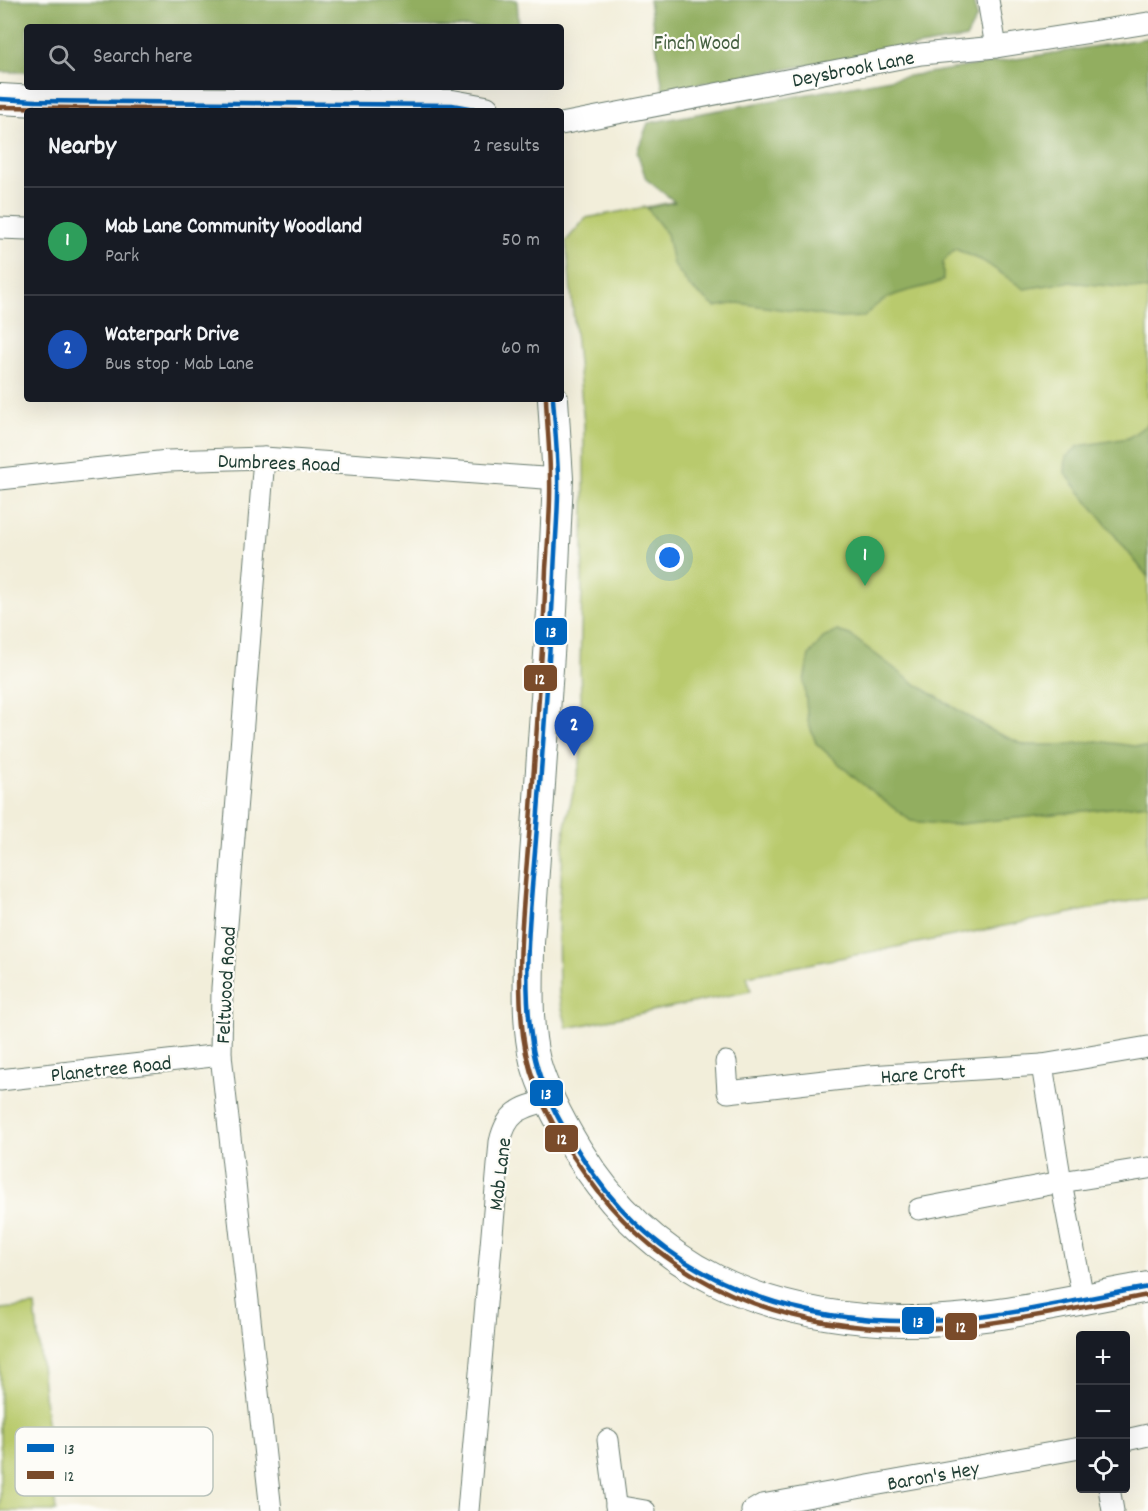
<!DOCTYPE html>
<meta charset="utf-8">
<style>
:root{--surface:#171b24;--page:#242831;--text:#f1f3f6;--muted:#9ea1a6;--line:#363941;--accent:#db2777}
body{margin:0;font-family:Dekko,sans-serif;background:var(--page);color:var(--text)}
.controls{position:absolute;right:18px;bottom:18px;display:grid;overflow:hidden;border-radius:6px;box-shadow:0 6px 24px #0002}
.controls button{width:54px;height:54px;display:grid;place-items:center;padding:0;border:0;border-bottom:2px solid var(--line);background:var(--surface);color:var(--text);font:30px sans-serif}
.you{position:absolute;left:670px;top:558px;width:21px;height:21px;margin:-15px;border:4px solid #fff;border-radius:50%;background:#1a73e8;box-shadow:0 0 0 9px #1a73e833}
.badge{display:grid;place-items:center;width:39px;height:39px;border-radius:50%;background:var(--accent);color:#fff;font-size:20px;font-weight:700}
.pin{position:absolute;translate:-50% -50px;filter:drop-shadow(0 2px 3px #0008)}
.pin::after{content:'';position:absolute;top:32px;width:21px;height:18px;background:inherit;clip-path:polygon(0 0,100% 0,50% 100%)}
.list{margin:0;padding:0;list-style:none}
h2{display:flex;justify-content:space-between;align-items:center;height:78px;margin:0;padding:0 24px;font-size:26px}
h2 small{font-size:20px;font-weight:400;color:var(--muted)}
.list li{display:grid;grid-template-columns:39px 1fr auto;gap:18px;align-items:center;box-sizing:border-box;height:108px;padding:0 24px;border-top:2px solid var(--line)}
.list b{display:block;font-size:22px;white-space:nowrap}
.list p{margin:0;font-size:20px;white-space:nowrap;color:var(--muted)}
.list em{font-size:20px;font-style:normal;color:var(--muted)}
.icon{flex:none;width:33px;height:33px;fill:none;stroke:currentColor;stroke-width:2;stroke-linecap:round;stroke-linejoin:round}
.map{position:relative;flex:none;width:1148px;height:1511px;overflow:hidden}
.search{position:absolute;background:var(--surface);box-shadow:0 6px 24px #0002;left:24px;top:24px;width:540px;height:66px;display:flex;align-items:center;gap:15px;box-sizing:border-box;padding:0 21px;border-radius:6px;color:var(--muted);font-size:22px}
.panel{position:absolute;background:var(--surface);box-shadow:0 6px 24px #0002;left:24px;top:108px;width:540px;height:294px;border-radius:6px}
.map>svg:first-child{display:block}
.green{fill:#b9ca6d;stroke:#6c8450;stroke-width:1.5}
.forest{fill:#92ae60;stroke:#58764a;stroke-width:1.5}
.lines{fill:none;stroke-linecap:round;stroke-linejoin:round}
.street-casing{stroke:#697b6e;stroke-width:23}
.secondary-casing{stroke:#697b6e;stroke-width:32}
.street{stroke:#fff;stroke-width:21}
.secondary{stroke:#fff;stroke-width:30}
.bus-1-casing{stroke:#fdfcf7;stroke-width:9}
.bus-2-casing{stroke:#fdfcf7;stroke-width:9}
.bus-1{stroke:#0065bd;stroke-width:4.5}
.bus-2{stroke:#7a4b2a;stroke-width:4.5}
.labels{text-anchor:middle;stroke-width:4.5;stroke-linejoin:round;paint-order:stroke}
.park-label{font-size:21px;fill:#466042;stroke:#fdfcf7}
.street-label{font-size:21px;fill:#1f3d34;stroke:#fdfcf7}
.key{fill:#fdfcf7;stroke:#bac3bc;stroke-width:1.5}
.key-label{font-size:16px;fill:#1f3d34}
.line-badge{stroke:#fdfcf7;stroke-width:2}
.badge-label{font-size:16px;text-anchor:middle;font-weight:bold;fill:#fff}
</style>
<div class="map">
<svg width="1148" height="1511" viewBox="0 0 1148 1511">
<rect width="100%" height="100%" fill="#fdfcf7"/>
<filter id="ink" filterUnits="userSpaceOnUse"><feTurbulence type="fractalNoise" baseFrequency=".0167" numOctaves="2"/><feDisplacementMap in="SourceGraphic" scale="12" xChannelSelector="R" yChannelSelector="G"/><feConvolveMatrix kernelMatrix="1 2 1 2 8 2 1 2 1" color-interpolation-filters="sRGB"/></filter>
<filter id="wash" filterUnits="userSpaceOnUse"><feTurbulence type="fractalNoise" baseFrequency=".008" numOctaves="4" result="noise"/><feDisplacementMap in="SourceGraphic" scale="24" xChannelSelector="R" yChannelSelector="G"/><feGaussianBlur stdDeviation="1.35" result="paint"/><feColorMatrix in="noise" values="0 0 0 0 0 0 0 0 0 0 0 0 0 0 0 0 0 1.4 0 .05"/><feComposite in="paint" operator="in"/></filter>
<g filter="url(#wash)">
<rect width="100%" height="100%" fill="#f2eeda"/>
<g class="green">
<polygon points="1148,114 1148,898 747,976 751,991 567,1028 559,996 558,919 565,826 580,763 582,730 580,668 584,504 584,424 566,241 586,218"/>
<polygon points="35,1306 56,1511 0,1511 0,1309"/>
</g>
<g class="forest">
<polygon points="0,0 517,0 519,27 27,27 27,72 0,72"/>
<polygon points="649,0 973,0 977,17 966,38 663,90"/>
<path d="M1148 38V290L1068 282 1024 289 983 261 955 249 943 262V281C911 293 888 289 864 317L840 318 738 303 715 307 690 287 673 264 667 234 647 208 675 202 646 179 637 152 648 123 896 78Z"/>
<polygon points="1148,424 1148,577 1065,473 1066,457 1079,446 1128,438"/>
<polygon points="837,631 850,635 911,681 992,731 1025,745 1060,745 1097,741 1148,748 1148,804 951,825 911,821 856,779 816,743 808,721 804,681 809,655 823,638"/>
</g>
</g>
<g filter="url(#ink)">
<g class="lines">
<defs>
<g id="street">
<polyline points="988,0 996,47"/>
<polyline points="561,124 921,54 996,47 1148,23"/>
<polyline points="0,228 27,229"/>
<polyline points="264,458 222,988 221,1055 271,1511"/>
<polyline points="0,479 168,461 264,458 558,479"/>
<polyline points="726,1062 728,1092 869,1076 1042,1065 1148,1047"/>
<polyline points="1042,1065 1061,1182 1083,1298"/>
<polyline points="0,1080 221,1055"/>
<polyline points="919,1209 1061,1182 1148,1168"/>
<polyline points="608,1440 617,1511"/>
<polyline points="1126,1440 1148,1435"/>
<polyline points="1109,1488 1113,1511"/>
<polyline points="616,1506 645,1511"/>
<path d="M468 1511 500 1142C507 1111 521 1108 549 1100"/>
<polyline points="752,1511 762,1505 1080,1448"/>
</g>
<g id="secondary">
<polyline points="0,99 36,101 452,105 485,111"/>
<path d="M553 399 558 479 552 611 529 943C529 982 526 1023 535 1061 544 1093 560 1122 577 1150 651 1271 764 1318 902 1321 984 1323 1067 1301 1148 1287"/>
</g>
</defs>
<use href="#street" class="street-casing"/>
<use href="#secondary" class="secondary-casing"/>
<use href="#street" class="street"/>
<use href="#secondary" class="secondary"/>
<defs>
<g id="bus-1">
<polyline points="0,99 36,101 452,105 485,111"/>
<path d="M553 399C555 425 557 450 558 476 559 508 555 542 554 574 550 658 543 742 537 826 532 897 521 972 532 1043 539 1092 567 1135 594 1175 678 1294 822 1331 961 1319 1024 1313 1086 1298 1148 1287"/>
</g>
<g id="bus-2">
<polyline points="0,107 296,111"/>
<path d="M546 399C547 425 550 451 550 477 551 507 548 539 546 569 543 654 536 738 530 823 525 893 515 965 523 1035 529 1087 556 1133 586 1175 674 1301 819 1341 967 1326 1028 1319 1088 1306 1148 1295"/>
</g>
</defs>
<use href="#bus-1" class="bus-1-casing"/>
<use href="#bus-2" class="bus-2-casing"/>
<use href="#bus-1" class="bus-1"/>
<use href="#bus-2" class="bus-2"/>
</g>
</g>
<g class="labels">
<g class="park-label">
<text x="697" y="49">Finch Wood</text>
</g>
<g class="street-label">
<text transform="translate(853 68) rotate(-11)" y="7">Deysbrook Lane</text>
<text transform="translate(279 462) rotate(2)" y="7">Dumbrees Road</text>
<text transform="translate(225 985) rotate(-87)" y="7">Feltwood Road</text>
<text transform="translate(111 1068) rotate(-6)" y="7">Planetree Road</text>
<text transform="translate(923 1073) rotate(-4)" y="7">Hare Croft</text>
<text transform="translate(499 1174) rotate(-83)" y="7">Mab Lane</text>
<text transform="translate(933 1475) rotate(-10)" y="7">Baron's Hey</text>
</g>
</g>
<rect x="15" y="1427" width="198" height="69" rx="9" class="key"/>
<rect x="27" y="1444" width="27" height="8" fill="#0065bd"/>
<rect x="27" y="1471" width="27" height="8" fill="#7a4b2a"/>
<g class="key-label">
<text x="64" y="1454">13</text>
<text x="64" y="1481">12</text>
</g>
<g class="line-badge">
<rect x="534" y="617" width="34" height="29" rx="6" fill="#0065bd"/>
<rect x="523" y="664" width="35" height="28" rx="6" fill="#7a4b2a"/>
<rect x="529" y="1079" width="35" height="28" rx="6" fill="#0065bd"/>
<rect x="544" y="1124" width="35" height="29" rx="6" fill="#7a4b2a"/>
<rect x="901" y="1306" width="34" height="29" rx="6" fill="#0065bd"/>
<rect x="944" y="1312" width="34" height="29" rx="6" fill="#7a4b2a"/>
</g>
<g class="badge-label">
<text x="551" y="637">13</text>
<text x="540" y="684">12</text>
<text x="546" y="1099">13</text>
<text x="562" y="1144">12</text>
<text x="918" y="1327">13</text>
<text x="961" y="1332">12</text>
</g>
</svg>
<div class="controls">
<button>+</button>
<button>−</button>
<button><svg class="icon" aria-label="locate" viewBox="0 0 24 24"><circle cx="12" cy="12" r="6"/><path d="M12 2v4M12 18v4M2 12h4M18 12h4"/></svg></button>
</div>
<div class="you"></div>
<div class="pin badge" style="left:865px;top:586px;background:#2e9e5b">1</div>
<div class="pin badge" style="left:574px;top:756px;background:#1a4fb4">2</div>
<div class="search"><svg class="icon" aria-label="search" viewBox="0 0 24 24"><circle cx="10" cy="10" r="6"/><path d="M15 15l6 6"/></svg>Search here</div>
<section class="panel">
<h2>Nearby<small>2 results</small></h2>
<ul class="list">
<li><span class="badge" style="background:#2e9e5b">1</span><div><b>Mab Lane Community Woodland</b><p>Park</p></div><em>50 m</em></li>
<li><span class="badge" style="background:#1a4fb4">2</span><div><b>Waterpark Drive</b><p>Bus stop · Mab Lane</p></div><em>60 m</em></li>
</ul>
</section>
</div>
